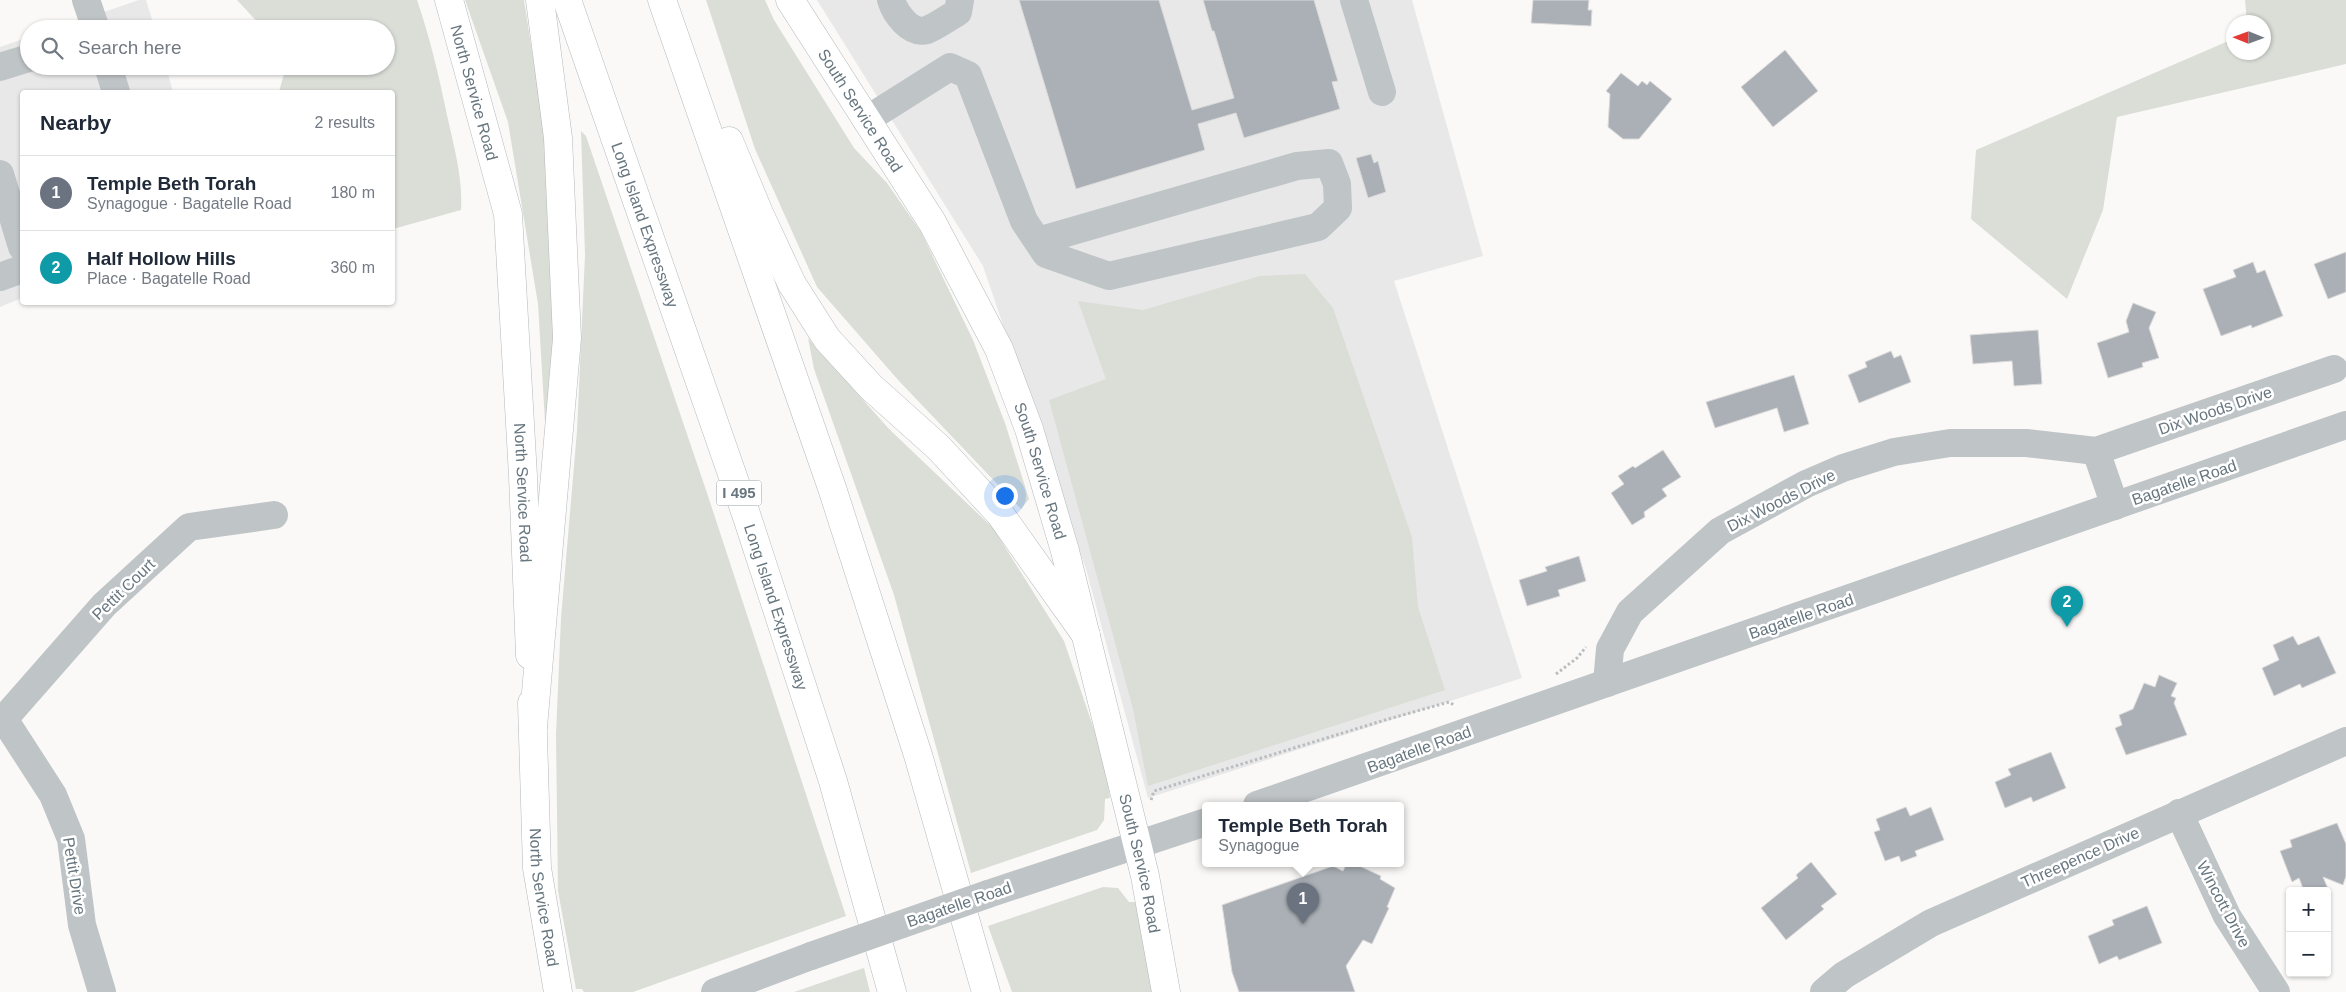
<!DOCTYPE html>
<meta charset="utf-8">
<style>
:root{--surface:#fff;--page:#f2f2f3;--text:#1f2937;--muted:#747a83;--line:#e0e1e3;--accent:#0f766e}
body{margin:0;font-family:Arial,sans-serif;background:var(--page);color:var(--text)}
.controls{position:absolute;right:15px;bottom:15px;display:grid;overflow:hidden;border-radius:5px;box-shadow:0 1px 4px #0004}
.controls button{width:45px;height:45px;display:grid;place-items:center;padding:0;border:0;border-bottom:1px solid var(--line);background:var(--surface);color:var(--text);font:25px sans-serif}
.compass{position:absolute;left:2226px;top:15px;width:45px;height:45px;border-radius:50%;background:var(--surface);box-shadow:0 1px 4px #0004;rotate:271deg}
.you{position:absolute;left:1004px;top:495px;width:18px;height:18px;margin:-12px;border:4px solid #fff;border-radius:50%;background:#1a73e8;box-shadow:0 0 0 8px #1a73e833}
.badge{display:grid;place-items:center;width:32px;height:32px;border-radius:50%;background:var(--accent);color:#fff;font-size:16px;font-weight:700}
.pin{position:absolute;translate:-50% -41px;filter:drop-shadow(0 1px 2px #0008)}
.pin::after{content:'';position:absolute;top:26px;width:18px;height:15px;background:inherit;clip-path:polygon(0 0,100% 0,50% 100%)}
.popup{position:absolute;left:1202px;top:802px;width:202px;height:65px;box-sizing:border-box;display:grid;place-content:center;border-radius:5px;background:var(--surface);filter:drop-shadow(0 1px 4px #0005);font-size:16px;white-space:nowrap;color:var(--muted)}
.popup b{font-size:19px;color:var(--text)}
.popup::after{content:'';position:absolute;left:50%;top:100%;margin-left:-10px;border:10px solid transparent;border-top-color:var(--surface)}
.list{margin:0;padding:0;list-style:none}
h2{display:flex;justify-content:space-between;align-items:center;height:65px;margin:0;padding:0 20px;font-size:21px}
h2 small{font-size:16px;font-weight:400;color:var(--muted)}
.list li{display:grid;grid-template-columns:32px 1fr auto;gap:15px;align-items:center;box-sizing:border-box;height:75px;padding:0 20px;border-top:1px solid var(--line)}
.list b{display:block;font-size:19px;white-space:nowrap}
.list p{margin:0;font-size:16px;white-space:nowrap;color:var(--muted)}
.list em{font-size:16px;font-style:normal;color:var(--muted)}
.icon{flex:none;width:28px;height:28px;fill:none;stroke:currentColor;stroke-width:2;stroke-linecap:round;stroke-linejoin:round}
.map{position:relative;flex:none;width:2346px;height:992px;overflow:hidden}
.search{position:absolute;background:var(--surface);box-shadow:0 1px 4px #0004;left:20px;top:20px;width:375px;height:55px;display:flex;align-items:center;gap:12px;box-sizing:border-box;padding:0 18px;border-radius:28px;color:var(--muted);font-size:19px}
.panel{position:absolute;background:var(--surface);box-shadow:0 1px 4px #0004;left:20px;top:90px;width:375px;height:215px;border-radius:5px}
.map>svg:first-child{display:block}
.built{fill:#e8e8e8}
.green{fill:#daded7}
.building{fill:#aab0b6;stroke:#dcdbda}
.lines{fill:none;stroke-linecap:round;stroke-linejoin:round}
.major-casing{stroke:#b3b8bb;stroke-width:29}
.highway-casing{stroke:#b5b9bc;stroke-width:29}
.path{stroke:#babdc0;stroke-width:3;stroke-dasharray:2.5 2.5;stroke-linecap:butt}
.minor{stroke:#bfc4c7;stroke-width:28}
.major{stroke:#fff;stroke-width:28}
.highway{stroke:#fff;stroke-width:28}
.minor-bridge{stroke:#bfc4c7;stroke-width:28}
.labels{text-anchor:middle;stroke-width:5;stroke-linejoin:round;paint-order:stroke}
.shield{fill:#fff;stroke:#959fa5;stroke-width:1}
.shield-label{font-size:15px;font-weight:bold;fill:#67767f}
.street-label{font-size:16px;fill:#67767f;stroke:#fff}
</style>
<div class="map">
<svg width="2346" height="992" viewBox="0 0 2346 992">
<rect width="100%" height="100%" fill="#faf9f8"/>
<g class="built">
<polygon points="139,0 146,0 155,29 54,29"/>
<polygon points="817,0 1412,0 1483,256 1394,281 1522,678 1148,798 1086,569 983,266"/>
<polygon points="29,37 29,66 166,66 173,92 22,92 22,298 0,307 0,47"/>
</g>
<g class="green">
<path d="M237 0H417C430 38 439 76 447 115 454 147 463 178 461 210L393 229 392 92H279L286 66H386V29H264Z"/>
<polygon points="465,0 524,0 555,199 555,383 547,455 538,304 508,122"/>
<polygon points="706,0 765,0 774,20 854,148 887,183 921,232 973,340 1005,423 1029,499 1021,509 899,381 817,287 755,149"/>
<polygon points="2245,0 2346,0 2346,64 2117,117 2103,210 2067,299 1971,219 1976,150 2233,39 2234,52 2264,52 2264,22 2247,22"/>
<polygon points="581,131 586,136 708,496 846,916 633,992 584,992 582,989 576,989 558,891 556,734 561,618 577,431 585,255"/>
<polygon points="1305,274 1333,308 1412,537 1418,607 1445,690 1148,786 1133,709 1049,400 1106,379 1078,301 1143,310 1260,276"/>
<polygon points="808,338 889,429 993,528 1064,641 1104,759 1110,798 1105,799 1104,820 1097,830 971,873 894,595 814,369"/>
<polygon points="1103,887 1118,888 1129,902 1136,902 1154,992 1012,992 988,926"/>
<polygon points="864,968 870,992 794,992 858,970"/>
</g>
<g class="building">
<polygon points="1019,0 1159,0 1192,110 1234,98 1214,31 1212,31 1203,0 1314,0 1338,81 1332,82 1340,109 1244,138 1236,113 1198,124 1205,150 1076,189"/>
<polygon points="1533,0 1589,0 1588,10 1592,10 1591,26 1531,23"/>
<polygon points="1785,50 1818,91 1773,127 1741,87"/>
<polygon points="1621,73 1638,86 1642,81 1647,85 1650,81 1672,99 1639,139 1623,139 1608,127 1610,94 1606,91"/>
<polygon points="1371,154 1374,163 1378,161 1386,192 1368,198 1356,158"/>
<polygon points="2346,252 2346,292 2328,299 2314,264"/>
<polygon points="2253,262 2257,273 2265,270 2283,316 2252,328 2251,325 2221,336 2203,289 2236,277 2233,270"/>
<polygon points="2133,303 2156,312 2149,328 2159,358 2142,363 2143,367 2108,378 2097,343 2129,332 2126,321"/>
<polygon points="2038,330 2042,384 2014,386 2012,361 1973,364 1970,335"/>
<polygon points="1891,351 1894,358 1901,355 1911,382 1859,403 1848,375 1867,367 1865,362"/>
<polygon points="1794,375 1809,424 1784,432 1777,408 1715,428 1706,402"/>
<polygon points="1663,450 1681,477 1662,489 1667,496 1644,512 1645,517 1632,525 1611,493 1624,484 1618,476 1633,466 1635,468"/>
<polygon points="1579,556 1586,581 1558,590 1560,596 1527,606 1519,580 1547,571 1545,567"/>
<polygon points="2293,636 2298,645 2319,636 2336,673 2302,688 2300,684 2274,696 2262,668 2279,660 2273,645"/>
<polygon points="2159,675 2177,683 2171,696 2176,698 2174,703 2187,735 2126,755 2115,728 2122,725 2119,715 2133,709 2144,683 2155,687"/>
<polygon points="2051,752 2066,788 2033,802 2031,797 2005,808 1995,782 2011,775 2008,769"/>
<polygon points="1906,807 1910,816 1931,807 1944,840 1915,851 1917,856 1901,862 1899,856 1885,861 1874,832 1880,830 1876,819"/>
<polygon points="2337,823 2346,844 2346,876 2343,885 2323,877 2329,891 2304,891 2299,878 2292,882 2280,851 2292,847 2290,840"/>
<polygon points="1811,862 1837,894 1821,906 1824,909 1786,940 1761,908 1798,878 1796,875"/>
<polygon points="1347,863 1353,863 1381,876 1380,879 1395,888 1387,907 1389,908 1372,944 1363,940 1346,966 1355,992 1239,992 1232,972 1222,905 1333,866 1343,871"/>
<polygon points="2147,906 2162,943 2119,960 2117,956 2099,964 2088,936 2114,925 2112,920"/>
</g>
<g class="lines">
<defs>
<g id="major">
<path id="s1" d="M449 0 508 214 523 476 530 655"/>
<path id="s2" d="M790 0 932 222 999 349 1029 429 1065 551 1145 876 1166 992"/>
<path id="s3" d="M532 703 537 868 558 992"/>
</g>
<g id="highway">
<path id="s4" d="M567 0 747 517 833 781 892 992"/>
<polyline points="662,0 832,488 918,755 986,992"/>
<polyline points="729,141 759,213 792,284 827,339 871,387 939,448 1000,514 1086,635"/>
<polyline points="533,727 567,338 558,138 540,0"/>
</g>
</defs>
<use href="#major" class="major-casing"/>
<use href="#highway" class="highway-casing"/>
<g class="path">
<polyline points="1556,674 1577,658 1586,647"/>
<polyline points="1151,800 1154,791 1385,720 1449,702 1454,705"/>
</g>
<g class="minor">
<polyline points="86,0 96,29"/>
<path d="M891 0C895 13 910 35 927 30 937 26 948 18 958 12L960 0"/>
<polyline points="1354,0 1382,92"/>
<polyline points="108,66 116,92"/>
<polyline points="0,67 29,58"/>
<polyline points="866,120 950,67 968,75 1024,221 1046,254 1109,276 1318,227 1338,208 1337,184 1329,163 1297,166 1038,241"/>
<polyline points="0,174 22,247"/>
<polyline points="0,277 22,269"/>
<polyline points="2096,451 2115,506"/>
<polyline points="1607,683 1610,649 1630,612 1720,531 1806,484 1843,468 1894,452 1950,443 2026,443 2096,451 2334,369"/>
<polyline points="0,718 4,719 53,795 71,839 82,925 102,992"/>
<polyline points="4,719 104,605 189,527 274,515"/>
<polyline points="1257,805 2346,425"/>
<polyline points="2179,813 2227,916 2276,992"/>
<polyline points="988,894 1206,822"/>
<polyline points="715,992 811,956"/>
<polyline points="1824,992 1844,975 1931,923 2346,741"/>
</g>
<use href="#major" class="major"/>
<use href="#highway" class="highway"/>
<polyline class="minor-bridge" points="811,956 988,894"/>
</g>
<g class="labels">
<rect class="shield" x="716.5" y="480.5" width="45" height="25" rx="4"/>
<g class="shield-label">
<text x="739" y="498">I 495</text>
</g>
<g class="street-label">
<text dy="6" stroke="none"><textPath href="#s1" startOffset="96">North Service Road</textPath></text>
<text dy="6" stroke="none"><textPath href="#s2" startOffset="131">South Service Road</textPath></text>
<text dy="6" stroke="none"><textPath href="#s4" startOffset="238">Long Island Expressway</textPath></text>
<text transform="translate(2215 410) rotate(-19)" y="6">Dix Woods Drive</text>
<text dy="6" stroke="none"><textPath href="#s2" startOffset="536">South Service Road</textPath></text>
<text transform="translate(2184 482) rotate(-19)" y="6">Bagatelle Road</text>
<text dy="6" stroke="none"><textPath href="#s1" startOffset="501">North Service Road</textPath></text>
<text transform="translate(1781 500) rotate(-27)" y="6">Dix Woods Drive</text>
<text transform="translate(123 589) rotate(-44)" y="6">Pettit Court</text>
<text dy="6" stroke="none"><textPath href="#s4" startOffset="642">Long Island Expressway</textPath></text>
<text transform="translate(1801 616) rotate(-19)" y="6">Bagatelle Road</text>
<text transform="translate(1419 749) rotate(-20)" y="6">Bagatelle Road</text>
<text transform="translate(2080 857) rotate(-24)" y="6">Threepence Drive</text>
<text dy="6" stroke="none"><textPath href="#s2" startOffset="941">South Service Road</textPath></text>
<text transform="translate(75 876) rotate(81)" y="6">Pettit Drive</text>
<text dy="6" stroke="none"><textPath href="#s3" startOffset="195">North Service Road</textPath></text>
<text transform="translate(959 904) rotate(-19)" y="6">Bagatelle Road</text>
<text transform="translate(2224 904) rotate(62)" y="6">Wincott Drive</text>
</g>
</g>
</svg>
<div class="controls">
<button>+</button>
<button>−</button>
</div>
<svg class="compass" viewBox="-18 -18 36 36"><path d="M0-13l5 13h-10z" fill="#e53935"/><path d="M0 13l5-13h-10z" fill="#747a83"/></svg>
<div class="you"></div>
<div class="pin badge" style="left:1303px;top:924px;background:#6b7280">1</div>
<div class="popup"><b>Temple Beth Torah</b>Synagogue</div>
<div class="pin badge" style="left:2067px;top:627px;background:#0f9aa8">2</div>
<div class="search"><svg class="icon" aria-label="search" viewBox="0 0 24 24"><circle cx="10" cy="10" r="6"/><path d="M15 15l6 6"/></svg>Search here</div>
<section class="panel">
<h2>Nearby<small>2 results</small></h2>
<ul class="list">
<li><span class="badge" style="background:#6b7280">1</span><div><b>Temple Beth Torah</b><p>Synagogue · Bagatelle Road</p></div><em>180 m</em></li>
<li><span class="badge" style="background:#0f9aa8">2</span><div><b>Half Hollow Hills</b><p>Place · Bagatelle Road</p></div><em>360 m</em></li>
</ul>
</section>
</div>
